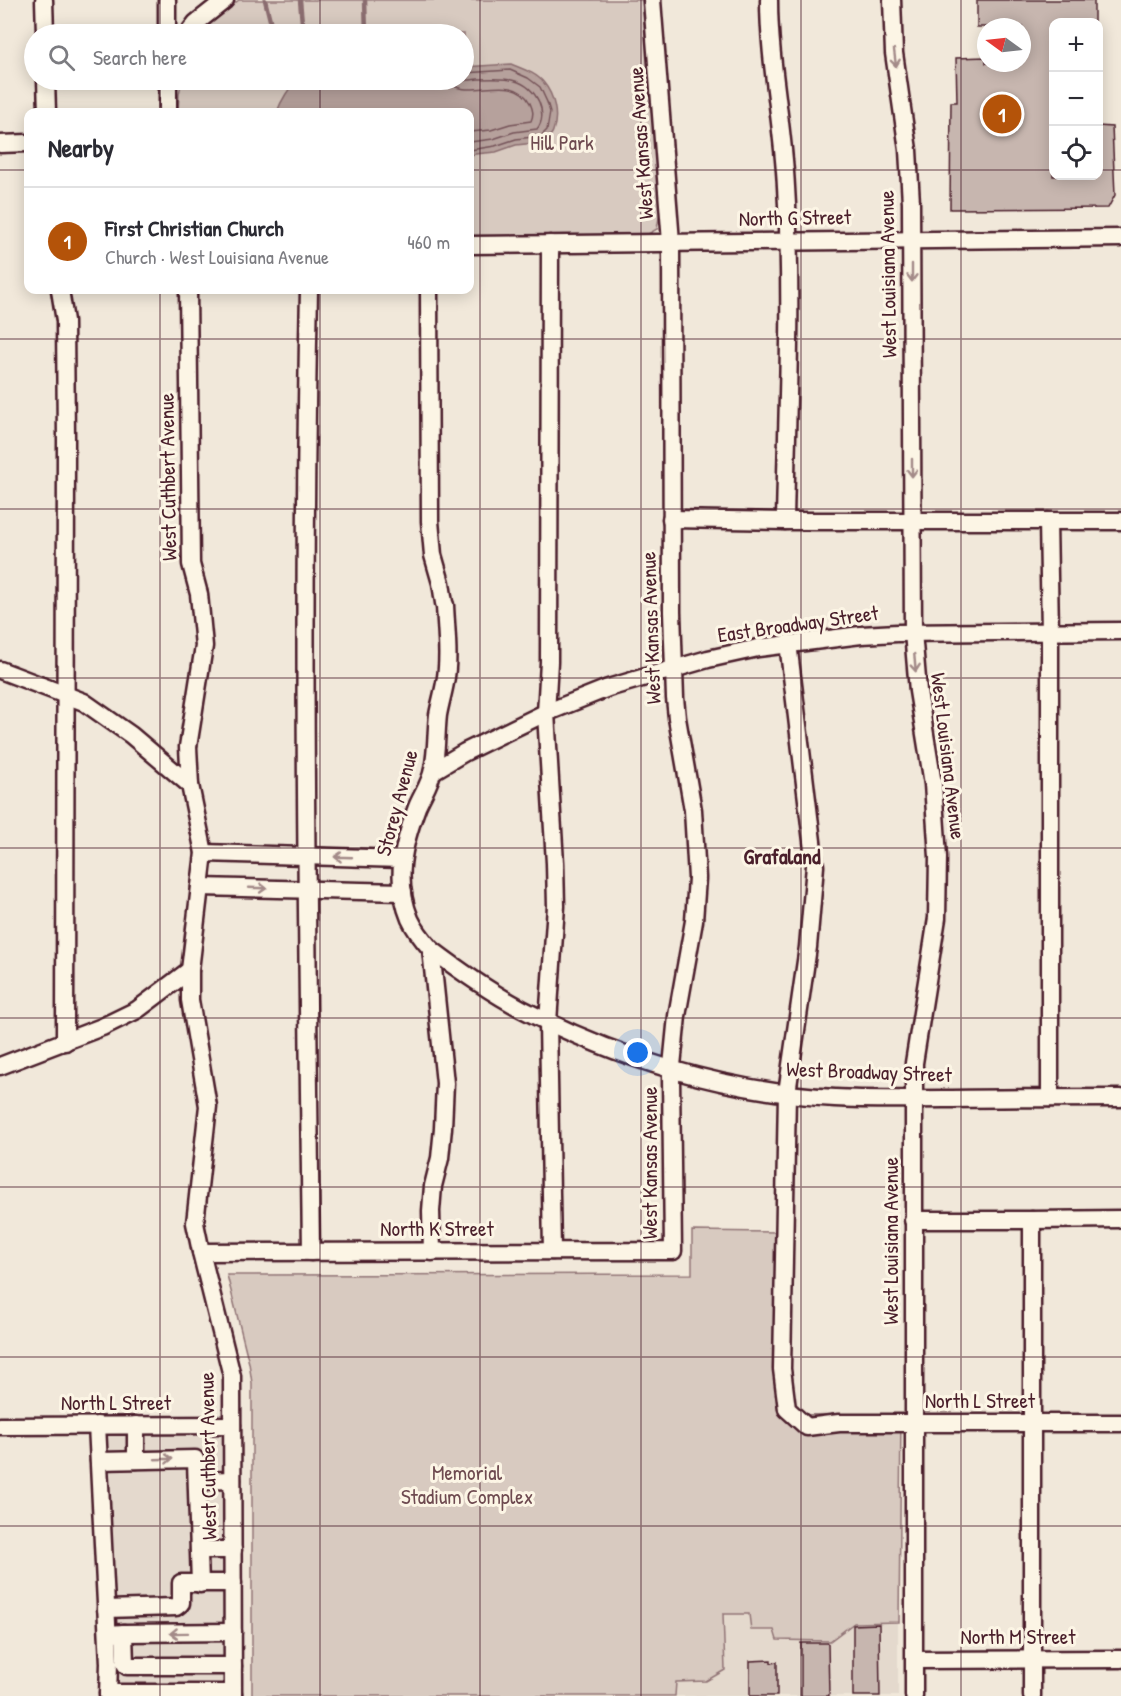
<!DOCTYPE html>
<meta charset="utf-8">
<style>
:root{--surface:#fff;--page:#f2f2f3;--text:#2b2b33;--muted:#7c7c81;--line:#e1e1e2;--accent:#b45309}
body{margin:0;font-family:"Patrick Hand",sans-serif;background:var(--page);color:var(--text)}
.controls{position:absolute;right:18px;top:18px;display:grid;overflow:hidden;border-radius:12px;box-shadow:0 3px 15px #0003}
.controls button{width:54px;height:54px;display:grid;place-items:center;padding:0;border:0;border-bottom:2px solid var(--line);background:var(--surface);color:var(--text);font:30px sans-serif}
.compass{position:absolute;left:977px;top:18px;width:54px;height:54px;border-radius:50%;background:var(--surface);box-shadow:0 3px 15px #0003;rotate:285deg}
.you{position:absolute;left:638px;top:1053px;width:21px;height:21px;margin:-15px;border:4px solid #fff;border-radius:50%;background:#1a73e8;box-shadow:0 0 0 9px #1a73e833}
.badge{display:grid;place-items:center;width:39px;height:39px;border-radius:50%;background:var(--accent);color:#fff;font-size:20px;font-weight:700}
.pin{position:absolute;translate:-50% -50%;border:3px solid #fff;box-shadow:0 2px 6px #0006}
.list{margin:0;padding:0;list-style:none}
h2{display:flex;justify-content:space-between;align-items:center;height:78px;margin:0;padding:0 24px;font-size:26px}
h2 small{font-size:20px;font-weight:400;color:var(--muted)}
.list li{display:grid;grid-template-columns:39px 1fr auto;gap:18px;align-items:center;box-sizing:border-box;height:108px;padding:0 24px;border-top:2px solid var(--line)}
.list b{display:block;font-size:22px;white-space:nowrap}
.list p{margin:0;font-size:20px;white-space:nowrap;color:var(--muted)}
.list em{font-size:20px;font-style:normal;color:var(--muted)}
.icon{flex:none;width:33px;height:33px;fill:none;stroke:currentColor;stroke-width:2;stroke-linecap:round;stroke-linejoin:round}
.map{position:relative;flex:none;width:1121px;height:1696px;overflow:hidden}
.search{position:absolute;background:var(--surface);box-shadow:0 3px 15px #0003;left:24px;top:24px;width:450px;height:66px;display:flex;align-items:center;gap:15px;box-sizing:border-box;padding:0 21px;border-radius:33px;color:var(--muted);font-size:22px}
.panel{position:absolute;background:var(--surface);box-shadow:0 3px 15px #0003;left:24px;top:108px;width:450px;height:186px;border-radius:12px}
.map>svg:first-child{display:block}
.built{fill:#e4d9cd}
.green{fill:#d8cac0;stroke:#917476;stroke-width:1.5}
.water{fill:#b6a19c;stroke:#8b6d6f;stroke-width:1.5}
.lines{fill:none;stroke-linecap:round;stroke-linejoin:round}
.shore{stroke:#755358;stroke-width:1.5}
.stream{stroke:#8b6d6f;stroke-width:4.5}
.building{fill:#c7b6af;stroke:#4a1f2b;stroke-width:1.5}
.minor-casing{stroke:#4a1f2b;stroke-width:21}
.minor{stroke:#fcf5e5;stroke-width:16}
.oneway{stroke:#a38a88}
.grid{fill:none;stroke:#4a1f2b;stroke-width:1.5;stroke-opacity:0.55}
.labels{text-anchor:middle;stroke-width:6;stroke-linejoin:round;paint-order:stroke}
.park-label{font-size:21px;fill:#6e4a50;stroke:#fcf5e5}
.street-label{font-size:21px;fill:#4a1f2b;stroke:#fcf5e5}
.neighbourhood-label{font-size:22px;font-weight:bold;fill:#4a1f2b;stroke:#fcf5e5}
</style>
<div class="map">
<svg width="1121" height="1696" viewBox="0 0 1121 1696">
<rect width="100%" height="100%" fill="#f1e8da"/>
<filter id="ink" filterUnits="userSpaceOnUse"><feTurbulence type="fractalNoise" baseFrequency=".0167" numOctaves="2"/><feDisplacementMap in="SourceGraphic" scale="12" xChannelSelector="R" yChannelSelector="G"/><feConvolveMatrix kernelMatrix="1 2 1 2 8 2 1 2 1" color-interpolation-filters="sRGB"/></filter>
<g filter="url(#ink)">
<g class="built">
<polygon points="231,1424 231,1696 109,1696 98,1425"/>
<polygon points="723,1613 749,1614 751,1631 774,1631 777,1641 829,1641 853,1624 898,1622 898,1696 675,1696 675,1682 706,1681"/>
</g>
<g class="green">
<polygon points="239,0 642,0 662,200 657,229 632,243 470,241 470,112 178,112 179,94 182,80 464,80 464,34 200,34 205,26"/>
<polygon points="692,1231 780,1232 784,1415 901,1414 899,1622 854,1623 830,1641 777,1640 774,1630 751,1630 749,1614 723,1614 725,1670 706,1681 676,1682 675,1696 252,1696 252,1383 249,1363 227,1275 692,1274"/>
</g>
<path class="water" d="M511 64C523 69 536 73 544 83 554 95 559 116 553 131 552 135 547 139 544 142L516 145 496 152 475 154 470 156V112H277C281 101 289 87 298 80H464V67Z"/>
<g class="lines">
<g class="shore">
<polyline points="464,73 510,70 528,78 540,87 547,102 550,112 547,130 541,136 516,139 495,146 470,150"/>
<path d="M446 80C467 104 512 69 530 103 533 110 534 114 531 121L510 124 491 130 470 132"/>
<path d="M460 80C466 81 472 80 478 79 503 78 527 76 539 102 543 111 543 122 537 129L514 132 493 139 470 142"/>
</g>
<g class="stream">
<polyline points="265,0 271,24"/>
<polyline points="300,0 303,34"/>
<polyline points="365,0 366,34"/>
</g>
</g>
<g class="building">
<polygon points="977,0 1094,0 1094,22 1053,22 1053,176 1098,176 1098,126 1112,127 1115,195 1108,208 950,209 951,102 957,102 956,58 986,57 986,63 1022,63 1022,27 977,27"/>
<polygon points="879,1624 880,1696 853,1696 853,1625"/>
<polygon points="801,1643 828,1643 829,1696 801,1696"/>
<polygon points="771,1660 771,1663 777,1662 777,1696 750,1696 750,1661"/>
</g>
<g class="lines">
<defs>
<g id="minor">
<polyline points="44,0 45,34"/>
<polyline points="167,0 167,34"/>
<polyline points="892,0 894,53 908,150 911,203 913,632 918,691 933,784 938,857 937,918 914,1063 914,1696"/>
<polyline points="188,34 196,23 225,0"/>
<polyline points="46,80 47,112"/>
<polyline points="168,80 168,112"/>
<polyline points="0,144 28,143"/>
<polyline points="550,244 549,662 546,713 555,863 556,906 548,1022 552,1251"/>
<polyline points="470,245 1121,238"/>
<polyline points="60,290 65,321 66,440 65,1042"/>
<polyline points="188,290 191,564 199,594 204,646 188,747 190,785 204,853 190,970 190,1000 208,1106 195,1223 201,1252 232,1376 233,1696"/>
<path d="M309 290C302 610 307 931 311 1252"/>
<path d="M429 290 430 521 433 555 441 583 444 603 445 605C446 630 450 658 445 683 443 694 440 704 438 715 436 732 437 751 433 769 431 782 422 795 417 807 403 845 394 880 410 919 415 930 423 940 431 949L445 1083 443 1128 440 1158 433 1186 431 1211 432 1252"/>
<path d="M671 519 785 521C787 409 793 298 786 187 783 124 769 62 769 0"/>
<polyline points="785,521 1121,521"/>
<polyline points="1048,521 1050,632 1050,1098"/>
<polyline points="788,643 815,866 808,947 787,1093 782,1369 787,1409 807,1427 839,1423 1121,1423"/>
<polyline points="0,670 84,702 131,735 190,785"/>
<polyline points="433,771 465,752 543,714 608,688 642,678 708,659 758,648 861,635 897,633 1121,631"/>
<polyline points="204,853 401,859"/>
<polyline points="200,887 403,892"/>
<path d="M431 949C460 971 490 992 522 1009 618 1059 726 1092 835 1098 871 1100 907 1099 944 1099 1003 1098 1062 1098 1121 1098"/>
<polyline points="0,1066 102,1027 137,1010 190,970"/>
<polyline points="913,1220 1032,1220 1032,1696"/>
<polyline points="1032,1220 1121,1219"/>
<polyline points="201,1252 673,1251 671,1076 677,1016 694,921 697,878 693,810 677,718 675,698 672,612 671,242 652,0"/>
<polyline points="97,1425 109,1663 108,1696"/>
<polyline points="136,1425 136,1460"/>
<polyline points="0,1426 232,1425"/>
<polyline points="99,1461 195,1459 196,1461 200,1584"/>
<polyline points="197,1481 232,1480"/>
<polyline points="199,1550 233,1550"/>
<polyline points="106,1609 176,1607 181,1603 181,1583 233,1583"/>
<polyline points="124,1633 233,1632"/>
<polyline points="108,1634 124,1633 125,1664 127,1666 233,1666"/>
<polyline points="915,1660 1121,1659"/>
<polyline points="108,1693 233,1693"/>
</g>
</defs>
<use href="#minor" class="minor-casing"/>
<use href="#minor" class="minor"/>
</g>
<defs><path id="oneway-shaft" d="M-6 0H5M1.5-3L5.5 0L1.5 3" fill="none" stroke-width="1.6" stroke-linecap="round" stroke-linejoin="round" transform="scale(1.5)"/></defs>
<g class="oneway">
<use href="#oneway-shaft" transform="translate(895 58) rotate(83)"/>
<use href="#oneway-shaft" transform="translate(912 273) rotate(90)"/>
<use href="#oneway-shaft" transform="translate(912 468) rotate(90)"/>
<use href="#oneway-shaft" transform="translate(915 663) rotate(85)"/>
<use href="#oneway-shaft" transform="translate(343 857) rotate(-178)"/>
<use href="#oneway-shaft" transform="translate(258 888) rotate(2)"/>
<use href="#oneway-shaft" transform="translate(164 1459) rotate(-2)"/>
<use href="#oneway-shaft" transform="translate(179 1633) rotate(179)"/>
</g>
</g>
<path class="grid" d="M160 0V34M320 0V34M480 0V1696M641 0V1696M801 0V1696M961 0V1696M160 80V112M320 80V112M0 170H28M470 170H1054M1098 170H1121M160 290V1696M320 290V1696M0 339H1121M0 509H1121M0 678H1121M0 848H1121M0 1018H1121M0 1187H1121M0 1357H1121M0 1526H1121"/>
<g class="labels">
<g class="park-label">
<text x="562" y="150">Hill Park</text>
<text x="467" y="1480">Memorial<tspan x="467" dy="24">Stadium Complex</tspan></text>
</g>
<g class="street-label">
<text transform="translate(641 143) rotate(-94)" y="7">West Kansas Avenue</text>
<text transform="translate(795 218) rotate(-1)" y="7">North G Street</text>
<text transform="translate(888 274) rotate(-91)" y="7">West Louisiana Avenue</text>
<text transform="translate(168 477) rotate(-91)" y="7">West Cuthbert Avenue</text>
<text transform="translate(798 624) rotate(-8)" y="7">East Broadway Street</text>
<text transform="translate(651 628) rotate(-92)" y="7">West Kansas Avenue</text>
<text transform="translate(948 756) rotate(83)" y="7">West Louisiana Avenue</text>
<text transform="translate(397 803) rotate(-75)" y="7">Storey Avenue</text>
<text transform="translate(869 1072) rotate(2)" y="7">West Broadway Street</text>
<text transform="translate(650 1163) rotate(-90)" y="7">West Kansas Avenue</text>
<text x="437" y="1236">North K Street</text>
<text transform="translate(891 1241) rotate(-90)" y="7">West Louisiana Avenue</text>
<text x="980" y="1408">North L Street</text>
<text x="116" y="1410">North L Street</text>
<text transform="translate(208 1456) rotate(-91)" y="7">West Cuthbert Avenue</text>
<text x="1018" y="1644">North M Street</text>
</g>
<g class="neighbourhood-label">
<text x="782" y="864">Grafaland</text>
</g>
</g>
</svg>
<div class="controls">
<button>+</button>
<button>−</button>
<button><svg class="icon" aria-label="locate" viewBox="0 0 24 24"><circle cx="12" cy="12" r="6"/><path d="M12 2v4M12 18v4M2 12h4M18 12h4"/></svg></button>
</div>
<svg class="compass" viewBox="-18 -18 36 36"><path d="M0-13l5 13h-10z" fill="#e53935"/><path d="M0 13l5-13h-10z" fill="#7c7c81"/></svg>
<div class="you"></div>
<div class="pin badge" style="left:1002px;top:114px">1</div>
<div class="search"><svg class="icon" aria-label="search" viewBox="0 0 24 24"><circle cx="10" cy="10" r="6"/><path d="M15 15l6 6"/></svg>Search here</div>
<section class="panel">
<h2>Nearby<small></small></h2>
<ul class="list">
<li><span class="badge">1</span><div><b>First Christian Church</b><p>Church · West Louisiana Avenue</p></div><em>460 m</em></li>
</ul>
</section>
</div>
